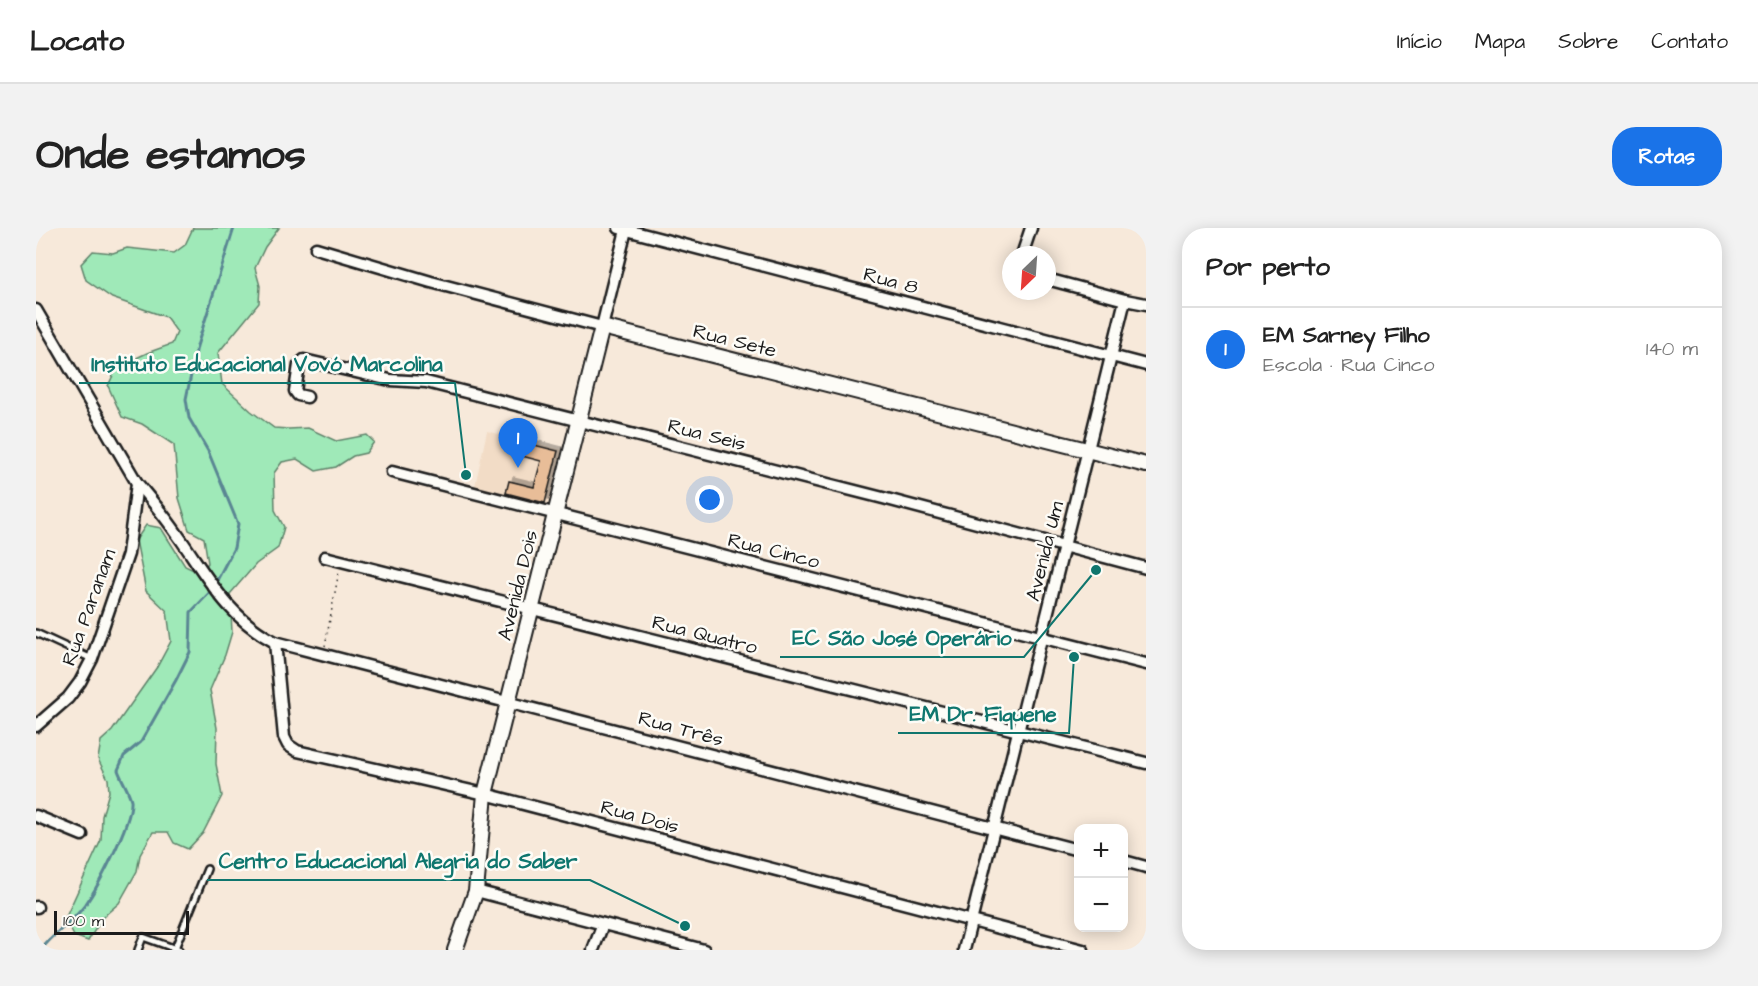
<!DOCTYPE html>
<html lang="pt">
<meta charset="utf-8">
<style>
:root{--surface:#fff;--page:#f2f2f2;--text:#222;--muted:#767676;--line:#e0e0e0;--accent:#1a73e8}
body{margin:0;font-family:"Architects Daughter",sans-serif;background:var(--page);color:var(--text)}
.controls{position:absolute;right:18px;bottom:18px;display:grid;overflow:hidden;border-radius:12px;box-shadow:0 3px 15px #0003}
.controls button{width:54px;height:54px;display:grid;place-items:center;padding:0;border:0;border-bottom:2px solid var(--line);background:var(--surface);color:var(--text);font:30px sans-serif}
.compass{position:absolute;left:966px;top:18px;width:54px;height:54px;border-radius:50%;background:var(--surface);box-shadow:0 3px 15px #0003;rotate:205deg}
.scale{position:absolute;left:18px;bottom:15px;width:135px;box-sizing:border-box;padding-left:6px;border:3px solid #1c1c1c;border-top:0;font-size:16px;line-height:21px;white-space:nowrap;color:#1c1c1c;-webkit-text-stroke:4px #fdfcf7;paint-order:stroke}
.you{position:absolute;left:674px;top:272px;width:21px;height:21px;margin:-15px;border:4px solid #fff;border-radius:50%;background:#1a73e8;box-shadow:0 0 0 9px #1a73e833}
.badge{display:grid;place-items:center;width:39px;height:39px;border-radius:50%;background:var(--accent);color:#fff;font-size:20px;font-weight:700}
.pin{position:absolute;translate:-50% -50px;filter:drop-shadow(0 2px 3px #0008)}
.pin::after{content:'';position:absolute;top:32px;width:21px;height:18px;background:inherit;clip-path:polygon(0 0,100% 0,50% 100%)}
.list{margin:0;padding:0;list-style:none}
h2{display:flex;justify-content:space-between;align-items:center;height:78px;margin:0;padding:0 24px;font-size:26px}
h2 small{font-size:20px;font-weight:400;color:var(--muted)}
.list li{display:grid;grid-template-columns:39px 1fr auto;gap:18px;align-items:center;box-sizing:border-box;height:84px;padding:0 24px;border-top:2px solid var(--line)}
.list b{display:block;font-size:22px;white-space:nowrap}
.list p{margin:0;font-size:20px;white-space:nowrap;color:var(--muted)}
.list em{font-size:20px;font-style:normal;color:var(--muted)}
.map{position:relative;flex:none;width:1110px;height:722px;overflow:hidden;border-radius:24px}
header{display:flex;align-items:center;gap:36px;box-sizing:border-box;height:84px;padding:0 30px;background:var(--surface);border-bottom:2px solid var(--line)}
header strong{font-size:28px}
nav{display:flex;gap:33px;margin-inline-start:auto;font-size:21px}
.intro{display:flex;align-items:center;justify-content:space-between;box-sizing:border-box;height:144px;padding:0 36px}
h1{margin:0;font-size:42px}
.button{padding:15px 27px;border-radius:24px;background:var(--accent);color:#fff;font-size:21px;font-weight:700}
main{display:flex;gap:36px;padding:0 36px}
aside{flex:1;background:var(--surface);border-radius:24px;box-shadow:0 3px 15px #0003}
.map>svg:first-child{display:block}
.built{fill:#f2dcc6}
.green{fill:#9fe9b8;stroke:#5e826a;stroke-width:1.5}
.lines{fill:none;stroke-linecap:round;stroke-linejoin:round}
.stream{stroke:#5a8693;stroke-width:3}
.building{fill:#e8bd98;stroke:#1c1c1c;stroke-width:1.5;filter:url(#shadow)}
.service-casing{stroke:#1c1c1c;stroke-width:10}
.minor-casing{stroke:#1c1c1c;stroke-width:15}
.tertiary-casing{stroke:#1c1c1c;stroke-width:18}
.path{stroke:#1c1c1c;stroke-width:1.5;stroke-dasharray:1.5 4.5;stroke-linecap:butt}
.service{stroke:#fdfcf7;stroke-width:5}
.minor{stroke:#fdfcf7;stroke-width:10}
.tertiary{stroke:#fdfcf7;stroke-width:14}
.labels{text-anchor:middle;stroke-width:5;stroke-linejoin:round;paint-order:stroke}
.street-label{font-size:20px;fill:#1c1c1c;stroke:#fdfcf7}
.leader{fill:none;stroke:#0f766e;stroke-width:2}
.callout-dot{fill:#0f766e;stroke:#fdfcf7;stroke-width:2}
.callout-label{font-size:21px;text-anchor:middle;font-weight:bold;fill:#0f766e;stroke:#fdfcf7;stroke-width:5;stroke-linejoin:round;paint-order:stroke}
</style>
<header>
<strong>Locato</strong>
<nav><a>Início</a><a>Mapa</a><a>Sobre</a><a>Contato</a></nav>
</header>
<div class="intro"><h1>Onde estamos</h1><a class="button">Rotas</a></div>
<main>
<div class="map">
<svg width="1110" height="722" viewBox="0 0 1110 722">
<defs>
<filter id="shadow"><feDropShadow dx="4" dy="-4" stdDeviation="0" flood-color="#0004"/></filter>
</defs>
<rect width="100%" height="100%" fill="#f7e9da"/>
<filter id="ink" filterUnits="userSpaceOnUse"><feTurbulence type="fractalNoise" baseFrequency=".0167" numOctaves="2"/><feDisplacementMap in="SourceGraphic" scale="12" xChannelSelector="R" yChannelSelector="G"/><feConvolveMatrix kernelMatrix="1 2 1 2 8 2 1 2 1" color-interpolation-filters="sRGB"/></filter>
<g filter="url(#ink)">
<polygon class="built" points="451,203 526,222 513,276 439,258"/>
<polygon class="green" points="157,0 243,0 229,19 219,40 224,58 223,75 182,125 186,156 215,183 238,200 253,201 272,200 300,213 331,207 338,214 330,225 317,228 300,239 280,243 261,231 246,234 238,245 239,282 248,299 242,320 220,336 194,366 196,404 189,427 174,462 181,500 180,536 186,568 167,605 152,621 138,615 132,604 117,604 104,627 101,643 83,675 67,689 52,713 38,708 29,691 65,612 66,588 73,564 72,551 62,531 65,513 76,503 121,439 135,413 131,383 110,363 100,312 110,297 125,300 149,338 164,345 172,335 168,310 153,302 143,270 138,217 106,196 86,189 72,158 81,139 111,125 136,116 141,104 130,89 76,70 50,52 45,36 57,23 77,25 91,20 138,25 149,17"/>
<g class="lines">
<g class="stream">
<polyline points="179,356 198,320 202,296 172,223 153,190 150,171 161,118 198,0"/>
<path d="M5 722C17 706 32 697 45 682 59 666 97 593 95 572 93 563 85 551 82 542L88 528 105 514 140 452 154 424 155 384 176 362"/>
</g>
</g>
<polygon class="building" points="486,214 522,223 509,275 470,265 473,253 498,259 505,233 482,227"/>
<g class="lines">
<defs>
<g id="service">
<polyline points="0,405 56,431"/>
<polyline points="139,720 171,641"/>
<polyline points="102,722 107,709 143,722"/>
</g>
<g id="minor">
<polyline points="583,0 1110,137"/>
<polyline points="280,20 395,54 566,99 590,2"/>
<polyline points="986,27 995,0"/>
<polyline points="1011,51 1089,72 1110,76"/>
<polyline points="0,82 101,255 92,326 56,431 44,454 32,470 0,498"/>
<polyline points="271,169 262,167 259,163 263,137 268,132 354,152 390,154 847,270 1110,340"/>
<polyline points="356,244 1110,436"/>
<path d="M101 255C115 272 129 288 141 306 171 348 191 389 239 414L1042 622"/>
<polyline points="289,329 1110,535"/>
<polyline points="239,414 248,509 252,517 261,523 449,566 1047,722"/>
<polyline points="0,588 46,607"/>
<polyline points="1088,633 1110,639"/>
<polyline points="440,663 668,722"/>
<polyline points="0,679 1,679"/>
<polyline points="557,722 567,696"/>
<polyline points="928,722 1089,72"/>
</g>
<polyline id="tertiary" points="419,722 440,663 449,566 566,99 1110,237"/>
</defs>
<use href="#service" class="service-casing"/>
<use href="#minor" class="minor-casing"/>
<use href="#tertiary" class="tertiary-casing"/>
<polyline class="path" points="289,418 303,343"/>
<use href="#service" class="service"/>
<use href="#minor" class="minor"/>
<use href="#tertiary" class="tertiary"/>
</g>
</g>
<g class="labels">
<g class="street-label">
<text transform="translate(855 52) rotate(15)" y="7">Rua 8</text>
<text transform="translate(699 112) rotate(14)" y="7">Rua Sete</text>
<text transform="translate(671 206) rotate(14)" y="7">Rua Seis</text>
<text transform="translate(738 322) rotate(14)" y="7">Rua Cinco</text>
<text transform="translate(1008 323) rotate(-76)" y="7">Avenida Um</text>
<text transform="translate(481 357) rotate(-76)" y="7">Avenida Dois</text>
<text transform="translate(52 379) rotate(-70)" y="7">Rua Paranam</text>
<text transform="translate(669 406) rotate(14)" y="7">Rua Quatro</text>
<text transform="translate(645 500) rotate(15)" y="7">Rua Três</text>
<text transform="translate(604 588) rotate(15)" y="7">Rua Dois</text>
</g>
</g>
<path class="leader" d="M430 247L419 155H43M1060 342L988 429H744M1038 429L1033 505H862M649 698L554 652H171"/>
<g class="callout-dot">
<circle cx="430" cy="247" r="6"/>
<circle cx="1060" cy="342" r="6"/>
<circle cx="1038" cy="429" r="6"/>
<circle cx="649" cy="698" r="6"/>
</g>
<g class="callout-label">
<text x="231" y="143">Instituto Educacional Vovó Marcolina</text>
<text x="866" y="417">EC São José Operário</text>
<text x="947" y="493">EM Dr. Fiquene</text>
<text x="362" y="640">Centro Educacional Alegria do Saber</text>
</g>
</svg>
<div class="controls">
<button>+</button>
<button>−</button>
</div>
<svg class="compass" viewBox="-18 -18 36 36"><path d="M0-13l5 13h-10z" fill="#e53935"/><path d="M0 13l5-13h-10z" fill="#767676"/></svg>
<div class="scale">100 m</div>
<div class="you"></div>
<div class="pin badge" style="left:482px;top:240px">1</div>
</div>
<aside>
<h2>Por perto<small></small></h2>
<ul class="list">
<li><span class="badge">1</span><div><b>EM Sarney Filho</b><p>Escola · Rua Cinco</p></div><em>140 m</em></li>
</ul>
</aside>
</main>
